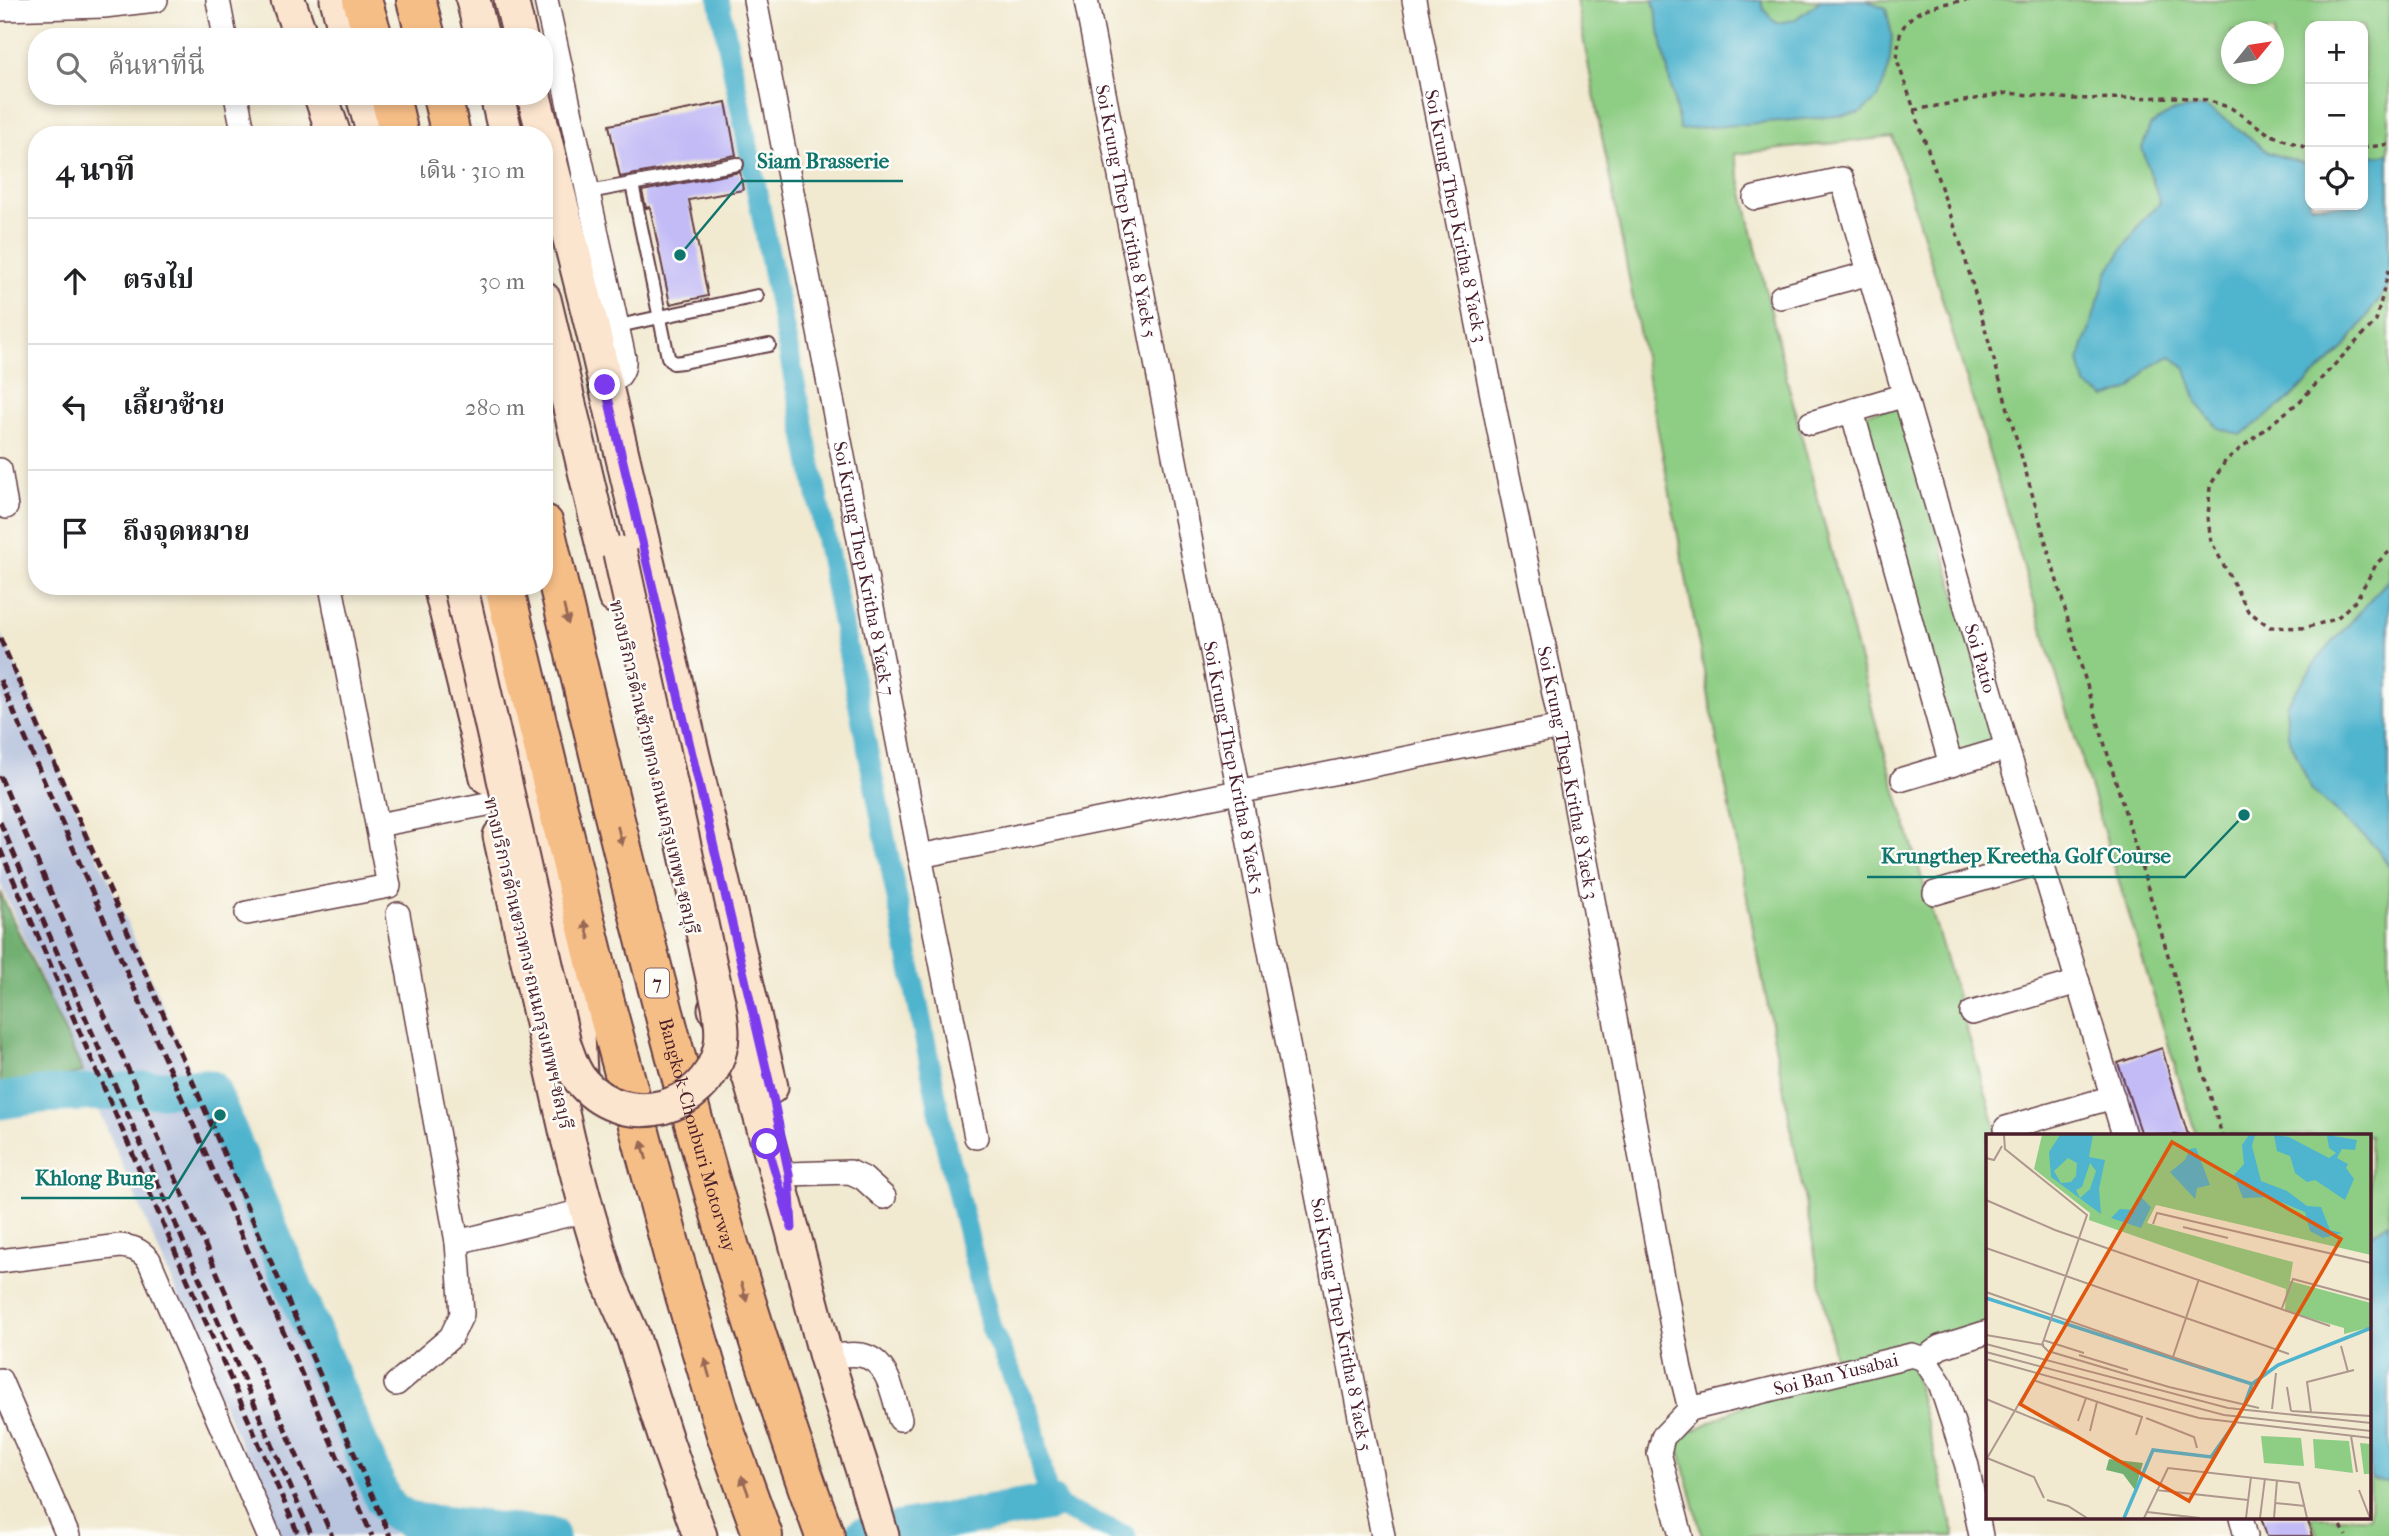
<!DOCTYPE html>
<html lang="th">
<meta charset="utf-8">
<style>
:root{--surface:#fff;--page:#f6f6f6;--text:#202124;--muted:#757577;--line:#e0e0e0}
body{margin:0;font-family:"IM FELL French Canon","Noto Serif Thai",serif;background:var(--page);color:var(--text)}
.controls{position:absolute;right:21px;top:21px;display:grid;overflow:hidden;border-radius:14px;box-shadow:0 4px 10px #0003}
.controls button{width:63px;height:63px;display:grid;place-items:center;padding:0;border:0;border-bottom:2px solid var(--line);background:var(--surface);color:var(--text);font:35px sans-serif}
.compass{position:absolute;left:2221px;top:21px;width:63px;height:63px;border-radius:50%;background:var(--surface);box-shadow:0 4px 10px #0003;rotate:60deg}
.stop{position:absolute;width:21px;height:21px;margin:-16px;border:5px solid #7c3aed;border-radius:50%;background:#fff}
.stop.end{background:#7c3aed;border-color:#fff;box-shadow:0 2px 7px #0008}
.list{margin:0;padding:0;list-style:none}
h2{display:flex;justify-content:space-between;align-items:center;height:91px;margin:0;padding:0 28px;font-size:30px}
h2 small{font-size:23px;font-weight:400;color:var(--muted)}
.list li{display:grid;grid-template-columns:46px 1fr auto;gap:21px;align-items:center;box-sizing:border-box;height:126px;padding:0 28px;border-top:2px solid var(--line)}
.list b{display:block;font-size:26px;white-space:nowrap}
.list em{font-size:23px;font-style:normal;color:var(--muted)}
.icon{flex:none;width:38px;height:38px;fill:none;stroke:currentColor;stroke-width:2;stroke-linecap:round;stroke-linejoin:round}
.map{position:relative;flex:none;width:2389px;height:1536px;overflow:hidden}
.search{position:absolute;background:var(--surface);box-shadow:0 4px 10px #0003;left:28px;top:28px;width:525px;height:77px;display:flex;align-items:center;gap:18px;box-sizing:border-box;padding:0 24px;border-radius:28px;color:var(--muted);font-size:26px}
.panel{position:absolute;background:var(--surface);box-shadow:0 4px 10px #0003;left:28px;top:126px;width:525px;height:469px;border-radius:28px}
.map>svg:first-child{display:block}
.industrial{fill:#b9c5de}
.green{fill:#8ecd84;stroke:#6c7658;stroke-width:2;fill-rule:evenodd}
.forest{fill:#72b072;stroke:#5e684e;stroke-width:2}
.water{fill:#4fb4ce;stroke:#4c6a7c;stroke-width:2}
.lines{fill:none;stroke-linecap:round;stroke-linejoin:round}
.canal{stroke:#4fb4ce;stroke-width:21}
.river{stroke:#4fb4ce;stroke-width:37}
.building{fill:#c3bbf6}
.lane-casing{stroke:#633d44;stroke-width:16}
.street-casing{stroke:#633d44;stroke-width:26}
.secondary-casing{stroke:#633d44;stroke-width:37}
.highway-casing{stroke:#633d44;stroke-width:42}
.path{stroke:#633d44;stroke-width:3.5;stroke-dasharray:5 5;stroke-linecap:butt}
.lane{stroke:#fff;stroke-width:12}
.street{stroke:#fff;stroke-width:23}
.secondary{stroke:#fbe5cf;stroke-width:33}
.highway{stroke:#f6be87;stroke-width:38}
.rail{stroke:#4a1f2b;stroke-width:5;stroke-dasharray:10 5;stroke-linecap:butt}
.secondary-bridge-casing{stroke:#633d44;stroke-width:37;stroke-linecap:butt}
.secondary-bridge{stroke:#fbe5cf;stroke-width:33}
.oneway{fill:#976754}
.route{stroke:#7c3aed;stroke-width:9}
.labels{text-anchor:middle;stroke-width:5;stroke-linejoin:round;paint-order:stroke}
.shield{fill:#fdfcf7;stroke:#806168;stroke-width:2}
.shield-label{font-size:18px;font-weight:bold;fill:#4a1f2b}
.street-label{font-size:19px;fill:#4a1f2b;stroke:#fdfcf7}
.inset-river{fill:none;stroke:#4fb4ce;stroke-width:3.5}
.inset-road{fill:none;stroke:#ae988e;stroke-width:2}
.view{fill:#e0560e;fill-opacity:0.15;stroke:#e0560e;stroke-width:3.5}
.inset-edge{fill:none;stroke:#4a1f2b;stroke-width:3.5}
.leader{fill:none;stroke:#0f766e;stroke-width:2.5}
.callout-dot{fill:#0f766e;stroke:#fdfcf7;stroke-width:2.5}
.callout-label{font-size:21px;text-anchor:middle;font-weight:bold;fill:#0f766e;stroke:#fdfcf7;stroke-width:5;stroke-linejoin:round;paint-order:stroke}
</style>
<div class="map">
<svg width="2389" height="1536" viewBox="0 0 2389 1536">
<rect width="100%" height="100%" fill="#fdfcf7"/>
<filter id="ink" filterUnits="userSpaceOnUse"><feTurbulence type="fractalNoise" baseFrequency=".0143" numOctaves="2"/><feDisplacementMap in="SourceGraphic" scale="14" xChannelSelector="R" yChannelSelector="G"/><feConvolveMatrix kernelMatrix="1 2 1 2 8 2 1 2 1" color-interpolation-filters="sRGB"/></filter>
<filter id="wash" filterUnits="userSpaceOnUse"><feTurbulence type="fractalNoise" baseFrequency=".00686" numOctaves="4" result="noise"/><feDisplacementMap in="SourceGraphic" scale="28" xChannelSelector="R" yChannelSelector="G"/><feGaussianBlur stdDeviation="1.57" result="paint"/><feColorMatrix in="noise" values="0 0 0 0 0 0 0 0 0 0 0 0 0 0 0 0 0 1.4 0 .05"/><feComposite in="paint" operator="in"/></filter>
<g filter="url(#wash)">
<rect width="100%" height="100%" fill="#f1e9d0"/>
<polygon class="industrial" points="0,630 393,1536 279,1536 97,1105 0,883"/>
<g class="green">
<path d="M1576 0H2389V1536H2317L2311 1517H2370V1135H2196L1893 137 1734 154 1787 380 1875 720 1998 1135H1988V1323L1902 1350 1914 1374 1955 1536H1702L1677 1439 1835 1359ZM2310 26H2363V205H2310ZM2232 32H2274V74H2232Z"/>
<polygon points="1901,405 1998,740 1955,754 1861,415"/>
</g>
<polygon class="forest" points="0,892 83,1072 0,1090"/>
<g class="water">
<polygon points="1653,0 1761,0 1763,9 1776,23 1794,20 1821,0 1866,0 1886,8 1892,35 1889,68 1878,98 1859,114 1680,130"/>
<polygon points="2205,107 2230,122 2269,153 2310,165 2310,205 2363,205 2363,157 2389,154 2388,287 2345,347 2287,401 2241,435 2218,428 2198,404 2186,369 2171,356 2148,368 2131,389 2106,398 2085,385 2079,361 2108,271 2142,221 2160,203 2142,148 2150,126 2173,111"/>
<polygon points="2389,579 2389,867 2378,849 2312,791 2288,735 2286,705 2317,660"/>
<polygon points="2389,1222 2389,1482 2374,1480 2370,1477 2370,1235"/>
</g>
<g class="lines">
<polyline class="canal" points="719,0 946,1146 991,1328 1032,1420 1049,1503 1126,1536"/>
<g class="river">
<polyline points="0,1101 40,1095 203,1087 211,1089 383,1499 394,1511 410,1521 551,1536"/>
<polyline points="862,1536 1049,1503"/>
</g>
</g>
<g id="blocks">
<g class="building">
<polygon points="726,102 736,155 620,177 609,125"/>
<polygon points="740,172 743,190 689,200 708,296 670,304 650,207 646,208 642,191"/>
<polygon points="2162,1048 2170,1077 2188,1135 2142,1135 2118,1063"/>
<polygon points="2261,1517 2307,1517 2312,1536 2267,1536"/>
</g>
</g>
</g>
<g filter="url(#ink)">
<use href="#blocks" fill-opacity="0" stroke="#633d44" stroke-width="2"/>
<g class="lines">
<defs>
<g id="lane">
<polyline points="632,184 668,357 673,363 682,362 769,345"/>
<polyline points="589,192 737,164"/>
<polyline points="614,327 757,296"/>
</g>
<g id="street">
<polyline points="218,0 225,37"/>
<path d="M546 0 624 358C625 373 618 379 605 385"/>
<path id="s1" d="M755 0 920 856 976 1137"/>
<path id="s2" d="M1086 0 1383 1536"/>
<path id="s3" d="M1414 0 1506 466 1561 727 1680 1369 1690 1409 1663 1437 1659 1453 1681 1536"/>
<polyline points="0,9 104,6 156,0"/>
<polyline points="236,96 244,135"/>
<path id="s4" d="M1755 198 1842 179 2007 748 2124 1135"/>
<polyline points="1781,297 1870,273"/>
<polyline points="1852,411 1951,765"/>
<polyline points="1811,423 1905,395"/>
<polyline points="0,470 6,507"/>
<polyline points="1903,779 2007,748"/>
<polyline points="378,825 492,803"/>
<polyline points="920,856 1561,727"/>
<polyline points="1935,893 2042,862"/>
<polyline points="247,913 389,886 331,586"/>
<polyline points="1972,1013 2078,982"/>
<polyline points="2006,1128 2113,1097"/>
<polyline points="789,1174 850,1172 863,1178 884,1197"/>
<polyline points="457,1242 587,1210"/>
<path d="M0 1261 120 1246C133 1247 140 1250 149 1260L269 1536"/>
<path d="M826 1357C836 1356 850 1353 860 1355 889 1359 893 1396 900 1419"/>
<polyline points="1924,1359 1940,1347 1988,1332"/>
<polyline points="0,1380 68,1536"/>
<polyline points="396,1384 451,1337 462,1314 457,1242 398,914"/>
<path id="s5" d="M1690 1409 1912 1355 1924 1359 1940 1383 1967 1466 1981 1536"/>
<polyline points="2241,1517 2246,1536"/>
</g>
<g id="secondary">
<polyline points="288,0 301,37"/>
<polyline points="337,0 347,37"/>
<polyline points="473,0 482,37"/>
<polyline points="511,0 520,37"/>
<polyline points="321,96 334,135"/>
<polyline points="363,96 374,135"/>
<polyline points="497,96 506,135"/>
<polyline points="534,96 544,135"/>
<polyline points="544,136 593,331 771,1087"/>
<polyline points="544,299 615,597"/>
<polyline points="440,586 487,777"/>
<polyline points="482,586 565,956 577,1014 580,1074"/>
<polyline points="500,836 568,1139 587,1210 607,1278 632,1334 667,1443 700,1536"/>
<polyline points="715,1009 744,1062 750,1079 792,1228 826,1357 862,1468 882,1536"/>
</g>
<g id="highway">
<polyline points="362,0 373,37"/>
<polyline points="416,0 426,37"/>
<polyline points="390,96 399,135"/>
<polyline points="442,96 451,135"/>
<path id="s6" d="M544 524C625 864 705 1208 825 1536"/>
<polyline points="504,586 605,1002 673,1255 726,1434 763,1536"/>
</g>
</defs>
<use href="#lane" class="lane-casing"/>
<use href="#street" class="street-casing"/>
<use href="#secondary" class="secondary-casing"/>
<use href="#highway" class="highway-casing"/>
<g class="path">
<path d="M1969 0C1946 3 1911 6 1901 32 1898 40 1898 52 1897 60L1963 251 2080 662 2222 1135"/>
<polyline points="1914,110 2008,93 2073,99 2176,97 2207,100 2231,108 2269,134 2310,149"/>
<polyline points="2363,148 2389,144"/>
<polyline points="2389,269 2376,321 2300,401 2226,460 2210,486 2208,519 2211,541 2248,611 2270,627 2304,628 2336,619 2356,600 2377,563 2389,552"/>
<polyline points="2337,1517 2346,1536"/>
</g>
<use href="#lane" class="lane"/>
<use href="#street" class="street"/>
<use href="#secondary" class="secondary"/>
<use href="#highway" class="highway"/>
<g class="rail">
<polyline points="0,638 390,1536"/>
<polyline points="0,680 372,1536"/>
<polyline points="0,776 332,1536"/>
<polyline points="0,822 312,1536"/>
<polyline points="0,849 299,1536"/>
</g>
<defs>
<path id="secondary-bridge" d="M461 589 564 1044C569 1058 573 1072 583 1083 625 1131 706 1111 720 1049 724 1035 721 1020 719 1006L620 553"/>
</defs>
<use href="#secondary-bridge" class="secondary-bridge-casing"/>
<use href="#secondary-bridge" class="secondary-bridge"/>
</g>
<defs><path id="oneway-solid" d="M-6-.8H1V-3.2L6.5 0L1 3.2V.8H-6Z" transform="scale(1.75)"/></defs>
<g class="oneway">
<use href="#oneway-solid" transform="translate(566 615) rotate(77)"/>
<use href="#oneway-solid" transform="translate(620 836) rotate(76)"/>
<use href="#oneway-solid" transform="translate(587 930) rotate(-104)"/>
<use href="#oneway-solid" transform="translate(644 1150) rotate(-105)"/>
<use href="#oneway-solid" transform="translate(744 1292) rotate(74)"/>
<use href="#oneway-solid" transform="translate(707 1368) rotate(-106)"/>
<use href="#oneway-solid" transform="translate(745 1485) rotate(-110)"/>
</g>
</g>
<g class="lines" filter="url(#ink)">
<polyline class="route" points="605,385 774,1102 789,1174 792,1228 767,1144"/>
</g>
<g class="labels">
<rect class="shield" x="645" y="968.5" width="24" height="29" rx="5"/>
<g class="shield-label">
<text x="657" y="989">7</text>
</g>
<g class="street-label">
<text dy="7" stroke="none"><textPath href="#s2" startOffset="215">Soi Krung Thep Kritha 8 Yaek 5</textPath></text>
<text dy="7" stroke="none"><textPath href="#s3" startOffset="220">Soi Krung Thep Kritha 8 Yaek 3</textPath></text>
<text dy="7" stroke="none"><textPath href="#s1" startOffset="579">Soi Krung Thep Kritha 8 Yaek 7</textPath></text>
<text dy="7" stroke="none"><textPath href="#s4" startOffset="588">Soi Patio</textPath></text>
<text transform="translate(655 767) rotate(77)" y="7">ทางบริการด้านซ้ายทาง ถนนกรุงเทพฯ-ชลบุรี</text>
<text dy="7" stroke="none"><textPath href="#s2" startOffset="782">Soi Krung Thep Kritha 8 Yaek 5</textPath></text>
<text dy="7" stroke="none"><textPath href="#s3" startOffset="788">Soi Krung Thep Kritha 8 Yaek 3</textPath></text>
<text transform="translate(529 963) rotate(77)" y="7">ทางบริการด้านขวาทาง ถนนกรุงเทพฯ-ชลบุรี</text>
<text dy="7" stroke="none"><textPath href="#s6" startOffset="630">Bangkok-Chonburi Motorway</textPath></text>
<text dy="7" stroke="none"><textPath href="#s2" startOffset="1349">Soi Krung Thep Kritha 8 Yaek 5</textPath></text>
<text dy="7" stroke="none"><textPath href="#s5" startOffset="150">Soi Ban Yusabai</textPath></text>
</g>
</g>
<g transform="translate(1986 1134)">
<rect width="385" height="385" fill="#f1e9d0"/>
<path d="M56 1H385V121L170 71 161 89 307 128 304 147 385 169V193L358 200V194L299 177 300 155 103 86 104 79 48 35ZM275 302 315 304 318 332 278 329ZM327 305 363 307 367 339 329 334ZM374 309 385 310V340H378Z" fill="#8ecd84"/>
<path d="M123 325 157 329 149 356 137 340 120 336Z" fill="#72b072"/>
<path d="M74 1H107L103 23 119 26 113 55 115 80 65 43 63 18ZM82 24 91 29 90 42 85 48 75 49 68 37ZM104 29 110 37 104 55 94 64 90 56 96 53ZM263 1H269L266 12 275 47 301 57 321 72 335 73 344 96 356 99 337 104 324 97 319 78 282 63 257 64 248 41 258 30 256 11ZM288 1 303 3 343 24 350 19 343 14 341 1 371 6 369 16 356 15 351 24 362 30 360 34 368 45 359 66 329 46 321 48 309 39 304 22 291 17ZM210 14 224 51 211 54 209 65 184 38 199 26 204 15ZM155 63 165 73 155 94 125 84 134 75 149 76Z" fill="#4fb4ce" fill-rule="evenodd"/>
<path class="inset-river" d="M0 164 266 250 292 231 385 194M258 272 266 250M138 384 167 316 225 323 249 289"/>
<path class="inset-road" d="M18 1 19 15 101 81 56 211M0 24 8 26 16 12M0 66 69 96 344 192M167 90 171 79 385 129M197 93 242 104M0 114 303 220M0 158 221 235M296 174 307 145 385 166M0 201 58 211M57 206 98 219M0 210 242 274 385 289M56 211 62 217 183 253 273 274M355 212 362 238M0 218 238 281 385 297M93 221 142 236M187 223 213 145M0 225 213 284 385 304M47 246 156 283 150 301M301 253 305 277M0 265 90 302M286 275 290 239M305 277 385 282M325 278 321 248 368 236M160 284 208 303 211 314M92 287 100 264M104 297 111 268M365 302 371 338M1 324 48 343 58 364M0 326 48 244M170 356 262 366M373 356 384 384M61 366 82 372 101 384M289 369 319 372M161 378 214 384M158 384 182 334 313 349 321 384M260 384 265 343M274 384 279 344M288 384 291 346"/>
<path class="view" d="M186 8 355 105 203 367 34 270Z"/>
<rect width="385" height="385" class="inset-edge"/>
</g>
<path class="leader" d="M680 255L742 181H903M2244 815L2185 877H1867M220 1115L169 1198H21"/>
<g class="callout-dot">
<circle cx="680" cy="255" r="7"/>
<circle cx="2244" cy="815" r="7"/>
<circle cx="220" cy="1115" r="7"/>
</g>
<g class="callout-label">
<text x="823" y="168">Siam Brasserie</text>
<text x="2026" y="863">Krungthep Kreetha Golf Course</text>
<text x="95" y="1185">Khlong Bung</text>
</g>
</svg>
<div class="controls">
<button>+</button>
<button>−</button>
<button><svg class="icon" aria-label="locate" viewBox="0 0 24 24"><circle cx="12" cy="12" r="6"/><path d="M12 2v4M12 18v4M2 12h4M18 12h4"/></svg></button>
</div>
<svg class="compass" viewBox="-18 -18 36 36"><path d="M0-13l5 13h-10z" fill="#e53935"/><path d="M0 13l5-13h-10z" fill="#757577"/></svg>
<div class="stop" style="left:767px;top:1144px"></div>
<div class="stop end" style="left:605px;top:385px"></div>
<div class="search"><svg class="icon" aria-label="search" viewBox="0 0 24 24"><circle cx="10" cy="10" r="6"/><path d="M15 15l6 6"/></svg>ค้นหาที่นี่</div>
<section class="panel">
<h2>4 นาที<small>เดิน · 310 m</small></h2>
<ul class="list">
<li><svg class="icon" aria-label="ahead" viewBox="0 0 24 24"><path d="M12 20V5M6 11l6-6 6 6"/></svg><div><b>ตรงไป</b></div><em>30 m</em></li>
<li><svg class="icon" aria-label="left" viewBox="0 0 24 24"><path d="M17 20v-9H6M10 6l-5 5 5 5"/></svg><div><b>เลี้ยวซ้าย</b></div><em>280 m</em></li>
<li><svg class="icon" aria-label="arrive" viewBox="0 0 24 24"><path d="M6 21V4h12l-3 4 3 4H6"/></svg><div><b>ถึงจุดหมาย</b></div></li>
</ul>
</section>
</div>
